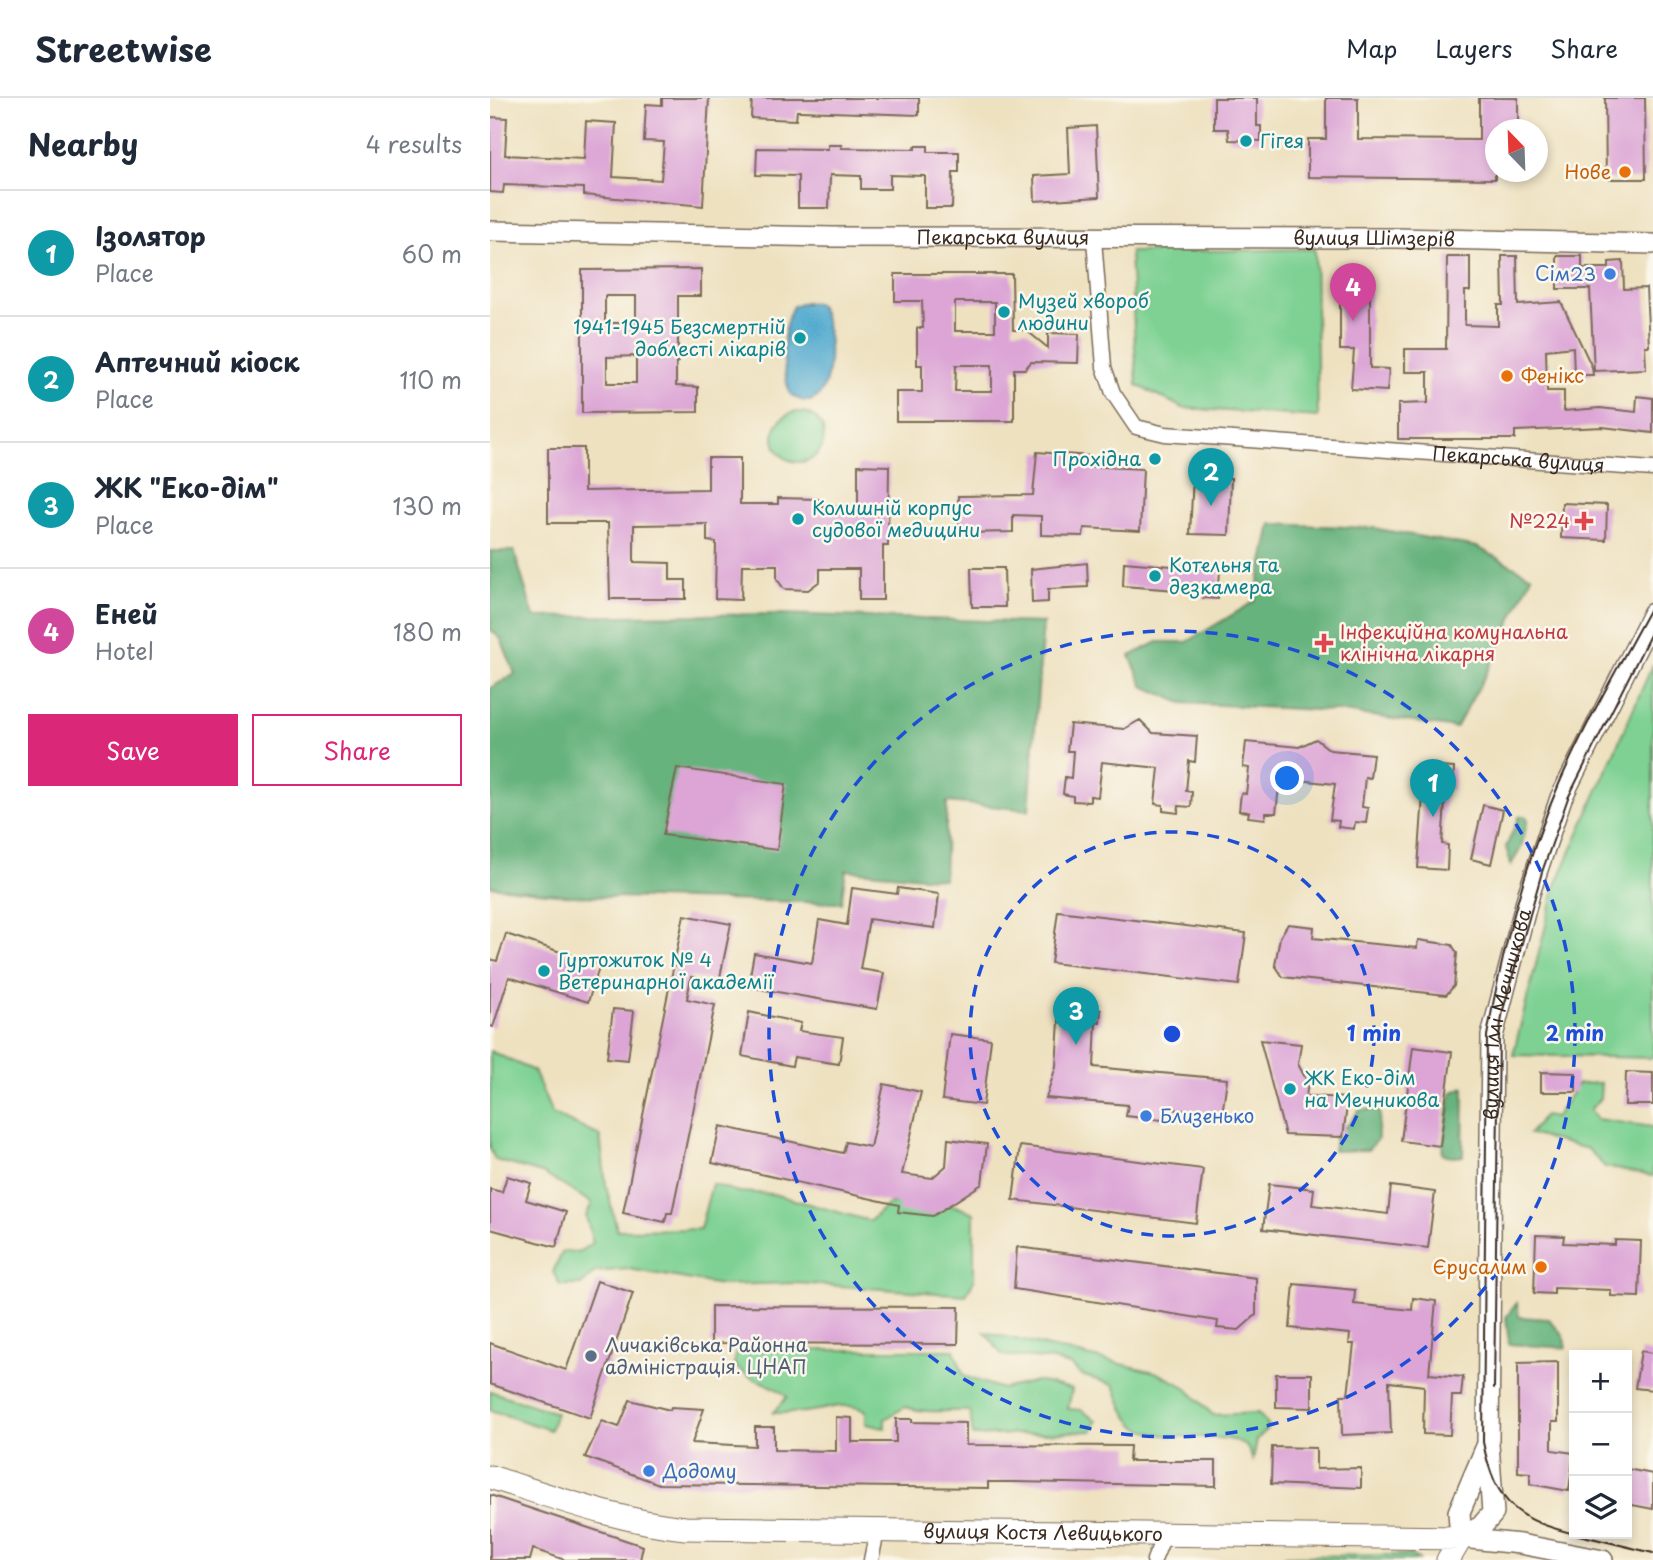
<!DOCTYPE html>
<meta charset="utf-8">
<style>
:root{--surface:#fff;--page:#f2f2f3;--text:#1f2937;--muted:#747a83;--line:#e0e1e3;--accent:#db2777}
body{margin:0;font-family:"Playpen Sans",sans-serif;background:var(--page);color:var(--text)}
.controls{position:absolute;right:21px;bottom:21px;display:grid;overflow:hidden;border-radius:0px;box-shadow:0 4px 10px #0003}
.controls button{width:63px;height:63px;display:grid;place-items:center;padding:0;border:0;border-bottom:2px solid var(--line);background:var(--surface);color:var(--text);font:35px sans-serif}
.compass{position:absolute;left:995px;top:21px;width:63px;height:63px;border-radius:50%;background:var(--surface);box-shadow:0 4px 10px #0003;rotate:337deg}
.you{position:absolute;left:798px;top:681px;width:24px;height:24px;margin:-18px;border:5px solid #fff;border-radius:50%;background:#1a73e8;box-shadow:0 0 0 10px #1a73e833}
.badge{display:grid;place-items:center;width:46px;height:46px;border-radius:50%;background:var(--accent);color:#fff;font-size:23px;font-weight:700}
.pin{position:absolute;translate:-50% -58px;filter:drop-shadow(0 2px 4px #0008)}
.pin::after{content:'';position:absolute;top:37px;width:24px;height:21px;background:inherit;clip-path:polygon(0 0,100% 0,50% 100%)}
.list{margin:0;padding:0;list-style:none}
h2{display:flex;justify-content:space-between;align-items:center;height:91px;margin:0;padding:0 28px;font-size:30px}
h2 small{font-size:23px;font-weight:400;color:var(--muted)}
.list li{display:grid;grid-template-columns:46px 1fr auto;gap:21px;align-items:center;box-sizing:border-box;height:126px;padding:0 28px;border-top:2px solid var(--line)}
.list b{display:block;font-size:26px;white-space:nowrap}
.list p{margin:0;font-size:23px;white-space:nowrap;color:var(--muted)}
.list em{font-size:23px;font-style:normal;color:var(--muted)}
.actions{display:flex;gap:14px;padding:21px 28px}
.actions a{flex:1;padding:16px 0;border:2px solid var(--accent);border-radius:0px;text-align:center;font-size:24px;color:var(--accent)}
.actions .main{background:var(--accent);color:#fff}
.icon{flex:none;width:38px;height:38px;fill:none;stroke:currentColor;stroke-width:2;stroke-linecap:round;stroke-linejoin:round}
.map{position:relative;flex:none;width:1163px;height:1462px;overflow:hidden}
header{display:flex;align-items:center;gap:42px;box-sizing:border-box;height:98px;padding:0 35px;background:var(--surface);border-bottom:2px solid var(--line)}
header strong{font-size:33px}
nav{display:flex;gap:38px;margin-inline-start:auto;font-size:24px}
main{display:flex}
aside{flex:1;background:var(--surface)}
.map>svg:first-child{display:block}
.green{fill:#7ed193;stroke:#5c7e58;stroke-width:2}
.forest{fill:#66b37d;stroke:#506e4e;stroke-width:2}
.water{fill:#53aacf;stroke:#476a76;stroke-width:2}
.building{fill:#dca5d6;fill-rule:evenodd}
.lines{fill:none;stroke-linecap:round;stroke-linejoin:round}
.minor-casing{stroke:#7a6a57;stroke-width:17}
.tertiary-casing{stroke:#7a6a57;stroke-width:22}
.secondary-casing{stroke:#7a6a57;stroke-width:24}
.primary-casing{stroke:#7a6a57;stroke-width:25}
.minor{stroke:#fff;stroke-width:14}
.tertiary{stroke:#fff;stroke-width:19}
.secondary{stroke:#fff;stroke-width:21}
.primary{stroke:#fff;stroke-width:23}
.tram{stroke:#3b2a1e;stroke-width:2}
.ring{fill:none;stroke:#1d4ed8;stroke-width:3.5;stroke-dasharray:12 9}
.culture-dot{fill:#0f9aa8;stroke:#fbf7ec;stroke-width:2.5}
.food-dot{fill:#e8710a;stroke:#fbf7ec;stroke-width:2.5}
.shop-dot{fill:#3f7fe0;stroke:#fbf7ec;stroke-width:2.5}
.health-dot{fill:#e0444e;stroke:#fbf7ec;stroke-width:2.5}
.service-dot{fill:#5c6f8a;stroke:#fbf7ec;stroke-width:2.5}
.labels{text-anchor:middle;stroke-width:5;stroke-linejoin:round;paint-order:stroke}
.culture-label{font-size:19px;fill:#0d838f;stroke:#fbf7ec;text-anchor:start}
.food-label{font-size:19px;fill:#c56008;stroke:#fbf7ec;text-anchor:end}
.street-label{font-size:19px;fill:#3b2a1e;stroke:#fbf7ec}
.shop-label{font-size:19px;fill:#366cbe;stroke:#fbf7ec;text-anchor:start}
.health-label{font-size:19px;fill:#be3a42;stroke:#fbf7ec;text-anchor:end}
.service-label{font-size:19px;fill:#4e5e75;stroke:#fbf7ec;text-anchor:start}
.centre{fill:#1d4ed8;stroke:#fbf7ec;stroke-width:3.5}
.ring-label{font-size:21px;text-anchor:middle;font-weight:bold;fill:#1d4ed8;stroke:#fbf7ec;stroke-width:5;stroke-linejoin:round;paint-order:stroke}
</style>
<header>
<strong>Streetwise</strong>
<nav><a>Map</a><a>Layers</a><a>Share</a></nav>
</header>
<main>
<aside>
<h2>Nearby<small>4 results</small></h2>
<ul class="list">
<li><span class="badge" style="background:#0f9aa8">1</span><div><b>Ізолятор</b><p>Place</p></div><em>60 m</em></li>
<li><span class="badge" style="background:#0f9aa8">2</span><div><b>Аптечний кіоск</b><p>Place</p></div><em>110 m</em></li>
<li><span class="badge" style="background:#0f9aa8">3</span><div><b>ЖК &quot;Еко-дім&quot;</b><p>Place</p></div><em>130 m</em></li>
<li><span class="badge" style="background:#d1479c">4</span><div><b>Еней</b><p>Hotel</p></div><em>180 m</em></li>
</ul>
<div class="actions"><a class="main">Save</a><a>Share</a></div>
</aside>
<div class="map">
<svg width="1163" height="1462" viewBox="0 0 1163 1462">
<rect width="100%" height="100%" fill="#fbf7ec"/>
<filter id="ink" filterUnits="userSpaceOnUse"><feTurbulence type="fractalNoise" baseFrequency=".0143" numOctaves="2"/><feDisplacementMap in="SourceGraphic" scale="14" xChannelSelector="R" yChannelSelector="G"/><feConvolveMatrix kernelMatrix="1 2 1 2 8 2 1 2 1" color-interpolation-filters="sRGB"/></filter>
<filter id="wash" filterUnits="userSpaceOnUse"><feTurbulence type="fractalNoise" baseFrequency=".00686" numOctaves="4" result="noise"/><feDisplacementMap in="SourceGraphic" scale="28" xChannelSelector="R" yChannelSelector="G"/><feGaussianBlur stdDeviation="1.57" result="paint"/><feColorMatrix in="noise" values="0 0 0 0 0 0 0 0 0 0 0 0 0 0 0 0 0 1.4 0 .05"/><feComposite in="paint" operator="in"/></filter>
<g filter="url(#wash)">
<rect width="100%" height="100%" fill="#eee1c0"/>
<g class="green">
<polygon points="825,151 828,319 693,310 647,287 640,154"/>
<circle cx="309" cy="339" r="25"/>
<polygon points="1163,566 1163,960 1023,957 1066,787"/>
<polygon points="0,953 44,973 62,1016 110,1038 116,1087 127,1132 210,1131 222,1086 248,1094 283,1096 380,1123 397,1107 417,1104 454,1104 484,1115 484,1182 476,1197 306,1185 231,1187 139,1171 105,1174 91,1187 70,1187 63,1174 73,1153 88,1154 103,1145 96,1118 102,1105 52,1075 5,1062 0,1050"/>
<polygon points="1111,985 1110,1000 1100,1012 1107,1021 1163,1029 1163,1078 1115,1069 1098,1051 1039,1036 1054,1018 1065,1020 1088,986"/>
<path d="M495 1234 665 1274 694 1288 723 1317 768 1315 779 1328 767 1342 763 1362C761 1358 759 1351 756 1348 740 1332 676 1346 648 1329 635 1320 629 1300 624 1287L591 1277 582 1268 563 1262 512 1257Z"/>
<path d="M247 1252H464L474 1278 512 1291 547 1283 582 1291 578 1311 591 1312 607 1323 602 1333 483 1338 480 1313C456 1312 437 1316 415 1309L395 1321V1330L376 1326V1313C354 1303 344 1310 322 1313 310 1315 296 1315 283 1315L297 1299C281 1283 264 1286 244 1267Z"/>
<polygon points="0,1293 66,1315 60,1332 0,1312"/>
<polygon points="920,1457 930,1462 795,1462 795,1458"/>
</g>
<g class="forest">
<polygon points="781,426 883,430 987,449 1042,478 997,574 966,630 846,613 692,605 653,588 640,558 668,544 697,544 765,503"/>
<polygon points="0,453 24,453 44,519 291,516 553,525 539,712 457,704 454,781 356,772 351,805 83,798 0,788 0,590 25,576 11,541 0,531"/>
<polygon points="1035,718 1038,721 1031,750 1021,767 1016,749 1029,719"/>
<polygon points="974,989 973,1058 963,1059 952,1055 961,995"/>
<path d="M889 1011C892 1022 886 1030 888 1041L878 1052 843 1053 845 1038 860 1025 869 1012Z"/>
<polygon points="1027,1205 1029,1219 1059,1221 1073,1237 1077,1250 1019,1246 1016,1219"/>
</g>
<path class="water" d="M313 205H327C346 225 347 331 300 296 292 271 290 231 303 208Z"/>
<g id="blocks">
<g class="building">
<polygon points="172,0 219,0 213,108 94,97 94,90 14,87 13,95 0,94 0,19 17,20 15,57 94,61 96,23 126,25 123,79 171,82 174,44 154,43 156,6 172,7"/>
<polygon points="262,0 429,0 429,17 311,13 307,13 306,22 261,20"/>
<polygon points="724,0 767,0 767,28 771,28 771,43 739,42 738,31 724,31"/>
<polygon points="836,0 868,0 868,41 989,42 989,0 1028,0 1028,24 1023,24 1023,32 1005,32 1005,81 818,79 818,41 836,41"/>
<polygon points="1115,0 1155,0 1156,81 1116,81"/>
<polygon points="606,28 609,99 545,103 544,78 580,76 578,30"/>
<polygon points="338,47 352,47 351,50 425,51 425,48 438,48 438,54 469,54 469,74 463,74 462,110 435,110 435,78 400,77 400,91 371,91 371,78 340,77 339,110 308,110 308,78 266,77 267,50 338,51"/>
<polygon points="1012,158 1027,158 1028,207 1071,204 1102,269 1103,277 1084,277 1083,249 1056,252 1057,293 1074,293 1074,313 1110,310 1146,314 1147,298 1163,300 1163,335 1113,329 1025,333 1025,341 908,341 908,306 938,305 938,274 915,274 915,251 956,251 957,159 980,159 980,193 975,193 975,227 1008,228 1008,207 1013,207"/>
<polygon points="1067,158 1092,158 1092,170 1119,170 1119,164 1133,163 1134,191 1156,190 1159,248 1155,248 1156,271 1104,273 1100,191 1067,191"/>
<path d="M211 171V198H188V264H186V288L208 289V314L92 315V172ZM115 198H146V225H115ZM146 258V285H117V259Z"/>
<path d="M405 176H522L523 232H536L558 250V235L589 236 588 265 541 264 535 271H524V323H406V294H432V267H427V230H433L432 203H405ZM465 204H505V233H465ZM466 267H502V293H465Z"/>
<polygon points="850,195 880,195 880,270 899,271 897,293 861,291 864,252 850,252"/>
<polygon points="58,350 94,350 94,393 218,391 218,360 250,360 250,406 288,406 288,400 328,401 328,408 368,408 368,367 399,368 398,448 393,448 393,502 369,502 369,471 330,471 330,483 318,492 294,491 287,481 287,467 252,467 251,502 225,501 226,444 217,443 217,426 144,427 144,464 180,465 180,482 196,482 196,501 120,501 118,425 58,425"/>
<polygon points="547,354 599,358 598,368 653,371 650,433 594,430 593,438 551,437 551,418 523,417 523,434 469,435 468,398 543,397"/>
<polygon points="703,378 741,380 739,437 700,436"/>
<polygon points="1072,405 1117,407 1116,442 1071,440"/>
<polygon points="634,464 730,472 728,501 713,500 714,494 633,488"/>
<polygon points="597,465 598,489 558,491 558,504 542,505 541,471"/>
<polygon points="481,470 514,470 515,509 482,509"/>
<polygon points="650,622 663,635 707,638 705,664 699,663 696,693 702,694 701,709 689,708 688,715 673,713 673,707 665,706 669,670 612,664 608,699 600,698 600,704 583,703 583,698 573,696 575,679 581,680 583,653 577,653 580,626 634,631"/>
<polygon points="826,641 840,652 883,656 880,680 875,679 872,709 878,710 876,725 865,724 864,731 848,729 849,723 840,722 845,686 790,680 786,715 776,715 775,721 758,719 759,714 749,713 751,695 756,696 759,670 753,669 756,644 809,649"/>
<polygon points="935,668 964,670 963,692 956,691 952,746 958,747 957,772 928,770"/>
<polygon points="187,670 296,686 287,752 173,737"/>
<polygon points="993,707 1013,712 1001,766 981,761"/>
<polygon points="362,790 407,796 408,790 449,796 445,830 379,821 370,871 394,875 387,911 258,889 264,855 322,865 329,822 357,827"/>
<polygon points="568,813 756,835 749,887 561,865"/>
<polygon points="194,817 241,826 229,884 201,879 197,901 225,907 182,1115 177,1115 175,1124 133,1115"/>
<polygon points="798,826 824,829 823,840 927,850 928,842 962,847 967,855 964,888 956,897 793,879 785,867 790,839"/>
<polygon points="16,836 110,867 98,904 19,879 3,929 0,928 0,861 7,863"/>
<polygon points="570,908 611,912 610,925 606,924 604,969 737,981 732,1017 674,1010 672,1022 636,1018 638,1007 556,1000 566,968"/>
<polygon points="123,911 144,913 138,962 117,960"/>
<polygon points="259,914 311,925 309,933 353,939 349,966 304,959 302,968 252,958"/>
<polygon points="460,936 501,941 493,1007 452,1002"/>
<polygon points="770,942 811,946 808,966 818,985 816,998 858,1000 853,1039 795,1037"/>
<polygon points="923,949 962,954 950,1048 911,1043"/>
<polygon points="1051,974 1086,975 1086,994 1051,994"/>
<polygon points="1136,974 1163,975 1163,1007 1135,1007"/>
<polygon points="394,986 431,994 412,1076 442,1080 456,1068 458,1041 497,1046 492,1086 443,1118 408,1114 409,1107 222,1065 230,1028 353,1055 356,1044 380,1049"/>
<polygon points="530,1048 713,1071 706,1125 523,1102"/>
<polygon points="17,1078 41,1085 36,1102 76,1114 66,1149 0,1131 0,1091 12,1094"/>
<polygon points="779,1086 824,1091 822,1107 898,1116 901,1088 945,1094 938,1150 773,1131"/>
<polygon points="1046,1137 1074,1138 1073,1145 1125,1147 1125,1142 1151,1143 1149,1199 1121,1198 1121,1192 1064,1190 1064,1196 1044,1195"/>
<polygon points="527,1149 766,1180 766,1217 749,1232 727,1230 728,1223 524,1191"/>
<polygon points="107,1183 143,1195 100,1320 0,1286 0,1245 76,1272"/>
<polygon points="804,1186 865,1192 864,1206 922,1212 923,1200 946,1203 939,1276 973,1279 971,1298 962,1298 960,1337 933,1336 934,1288 899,1284 901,1335 852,1337 851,1297 858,1297 864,1246 859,1246 860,1236 800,1230"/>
<polygon points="221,1208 469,1209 468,1246 221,1245"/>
<polygon points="1151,1253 1163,1255 1163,1292 1145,1290"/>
<polygon points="1068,1264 1068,1324 1062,1324 1062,1352 1084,1355 1079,1393 1040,1386 1040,1375 1028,1374 1028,1265"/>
<polygon points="786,1276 822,1276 822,1310 786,1309"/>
<polygon points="140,1302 180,1312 181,1309 214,1311 202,1345 265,1348 265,1329 284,1329 284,1352 346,1353 346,1319 362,1320 362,1344 406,1344 406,1321 422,1321 422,1324 476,1325 476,1347 640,1348 639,1363 726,1363 726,1388 525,1384 498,1384 498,1390 169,1386 95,1359 112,1323 129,1329"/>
<polygon points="782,1349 826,1350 826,1371 871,1370 871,1390 781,1386"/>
<polygon points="1137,1371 1163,1376 1163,1411 1137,1406"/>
<polygon points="0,1397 153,1448 150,1462 75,1462 43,1451 40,1462 0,1462"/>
</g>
</g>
</g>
<g filter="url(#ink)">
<use href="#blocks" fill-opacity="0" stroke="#7a6a57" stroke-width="2"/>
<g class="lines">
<defs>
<g id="minor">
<path id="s1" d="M604 141 614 269 623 295 646 329 675 336 1163 371"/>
<polyline points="381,1462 387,1433"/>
<polyline points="664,1462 675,1435"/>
</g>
<g id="tertiary">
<path id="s2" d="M0 133 343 139 907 140 1163 146"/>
<polyline points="971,1440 1030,1446 1113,1462"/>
</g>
<g id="secondary">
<path id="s3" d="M998 1346 969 1414 971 1440 991 1429 1003 1415 998 1346 1002 938 1039 795 1071 700 1163 516"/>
</g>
<g id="primary">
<path id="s4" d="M0 1379C64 1399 128 1423 195 1430L971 1440 958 1462"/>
</g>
</defs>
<use href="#minor" class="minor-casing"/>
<use href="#tertiary" class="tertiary-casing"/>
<use href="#secondary" class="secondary-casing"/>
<use href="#primary" class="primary-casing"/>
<use href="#minor" class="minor"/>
<use href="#tertiary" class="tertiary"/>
<use href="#secondary" class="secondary"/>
<use href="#primary" class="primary"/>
<g class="tram">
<path d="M1163 505C1131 564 1096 624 1069 686 1035 764 1012 854 997 938L993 1344C1005 1407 1029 1423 1089 1437 1114 1443 1138 1449 1163 1455"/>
<polyline points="1004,1290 1009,939 1013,912 1052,774 1078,700 1163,531"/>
</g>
</g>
</g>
<g class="ring">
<circle cx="682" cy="936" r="202"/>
<circle cx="682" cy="936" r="403"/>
</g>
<g class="culture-dot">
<circle cx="756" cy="43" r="7"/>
<circle cx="514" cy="214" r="7"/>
<circle cx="310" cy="240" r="7"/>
<circle cx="665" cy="361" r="7"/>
<circle cx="308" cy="421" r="7"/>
<circle cx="665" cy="478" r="7"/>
<circle cx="54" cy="873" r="7"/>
<circle cx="800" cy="991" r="7"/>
</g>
<g class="food-dot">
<circle cx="1135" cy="74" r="7"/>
<circle cx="1017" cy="278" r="7"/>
<circle cx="1051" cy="1169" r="7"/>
</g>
<g class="shop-dot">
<circle cx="1120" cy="176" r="7"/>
<circle cx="656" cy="1018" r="7"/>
<circle cx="159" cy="1373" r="7"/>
</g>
<g class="health-dot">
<path d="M1090.5 412.5h7v7h7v7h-7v7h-7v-7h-7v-7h7z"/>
<path d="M830.5 534.5h7v7h7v7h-7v7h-7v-7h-7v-7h7z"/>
</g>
<circle class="service-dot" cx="101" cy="1258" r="7"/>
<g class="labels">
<g class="culture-label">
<text x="770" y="50">Гігея</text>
<text x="528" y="210">Музей хвороб<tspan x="528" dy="22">людини</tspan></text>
<text x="296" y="236" text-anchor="end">1941-1945 Безсмертній<tspan x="296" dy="22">доблесті лікарів</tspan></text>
<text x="651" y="368" text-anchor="end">Прохідна</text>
<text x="322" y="417">Колишній корпус<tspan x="322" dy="22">судової медицини</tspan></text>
<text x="679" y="474">Котельня та<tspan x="679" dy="22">дезкамера</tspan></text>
<text x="68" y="869">Гуртожиток № 4<tspan x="68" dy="22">Ветеринарної академії</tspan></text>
<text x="814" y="987">ЖК Еко-дім<tspan x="814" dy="22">на Мечникова</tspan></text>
</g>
<g class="food-label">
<text x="1121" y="81">Нове</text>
<text x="1031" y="285" text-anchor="start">Фенікс</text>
<text x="1037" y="1176">Єрусалим</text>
</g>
<g class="street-label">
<text dy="7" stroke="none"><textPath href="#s2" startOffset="884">вулиця Шімзерів</textPath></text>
<text dy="7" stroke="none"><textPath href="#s2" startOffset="513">Пекарська вулиця</textPath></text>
<text dy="7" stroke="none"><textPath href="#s1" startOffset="581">Пекарська вулиця</textPath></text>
<text dy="7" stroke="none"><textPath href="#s3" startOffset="642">вулиця Іллі Мечникова</textPath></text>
<text dy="7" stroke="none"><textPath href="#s4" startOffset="560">вулиця Костя Левицького</textPath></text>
</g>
<g class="shop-label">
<text x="1106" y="183" text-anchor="end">Сім23</text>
<text x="670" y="1025">Близенько</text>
<text x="173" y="1380">Додому</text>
</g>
<g class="health-label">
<text x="1080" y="430">№224</text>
<text x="850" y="541" text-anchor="start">Інфекційна комунальна<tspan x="850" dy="22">клінічна лікарня</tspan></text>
</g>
<g class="service-label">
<text x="115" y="1254">Личаківська Районна<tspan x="115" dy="22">адміністрація. ЦНАП</tspan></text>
</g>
</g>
<circle cx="682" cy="936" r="10" class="centre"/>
<g class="ring-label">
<text x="884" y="943">1 min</text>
<text x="1085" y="943">2 min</text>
</g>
</svg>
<div class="controls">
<button>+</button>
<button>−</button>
<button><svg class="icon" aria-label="layers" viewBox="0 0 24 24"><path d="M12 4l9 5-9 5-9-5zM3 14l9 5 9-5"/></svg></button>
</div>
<svg class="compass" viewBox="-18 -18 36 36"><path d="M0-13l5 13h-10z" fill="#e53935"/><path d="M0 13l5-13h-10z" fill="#747a83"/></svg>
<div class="you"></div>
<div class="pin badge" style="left:943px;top:719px;background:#0f9aa8">1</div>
<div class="pin badge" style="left:721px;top:408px;background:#0f9aa8">2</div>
<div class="pin badge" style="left:586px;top:947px;background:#0f9aa8">3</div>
<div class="pin badge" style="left:863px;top:223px;background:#d1479c">4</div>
</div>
</main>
